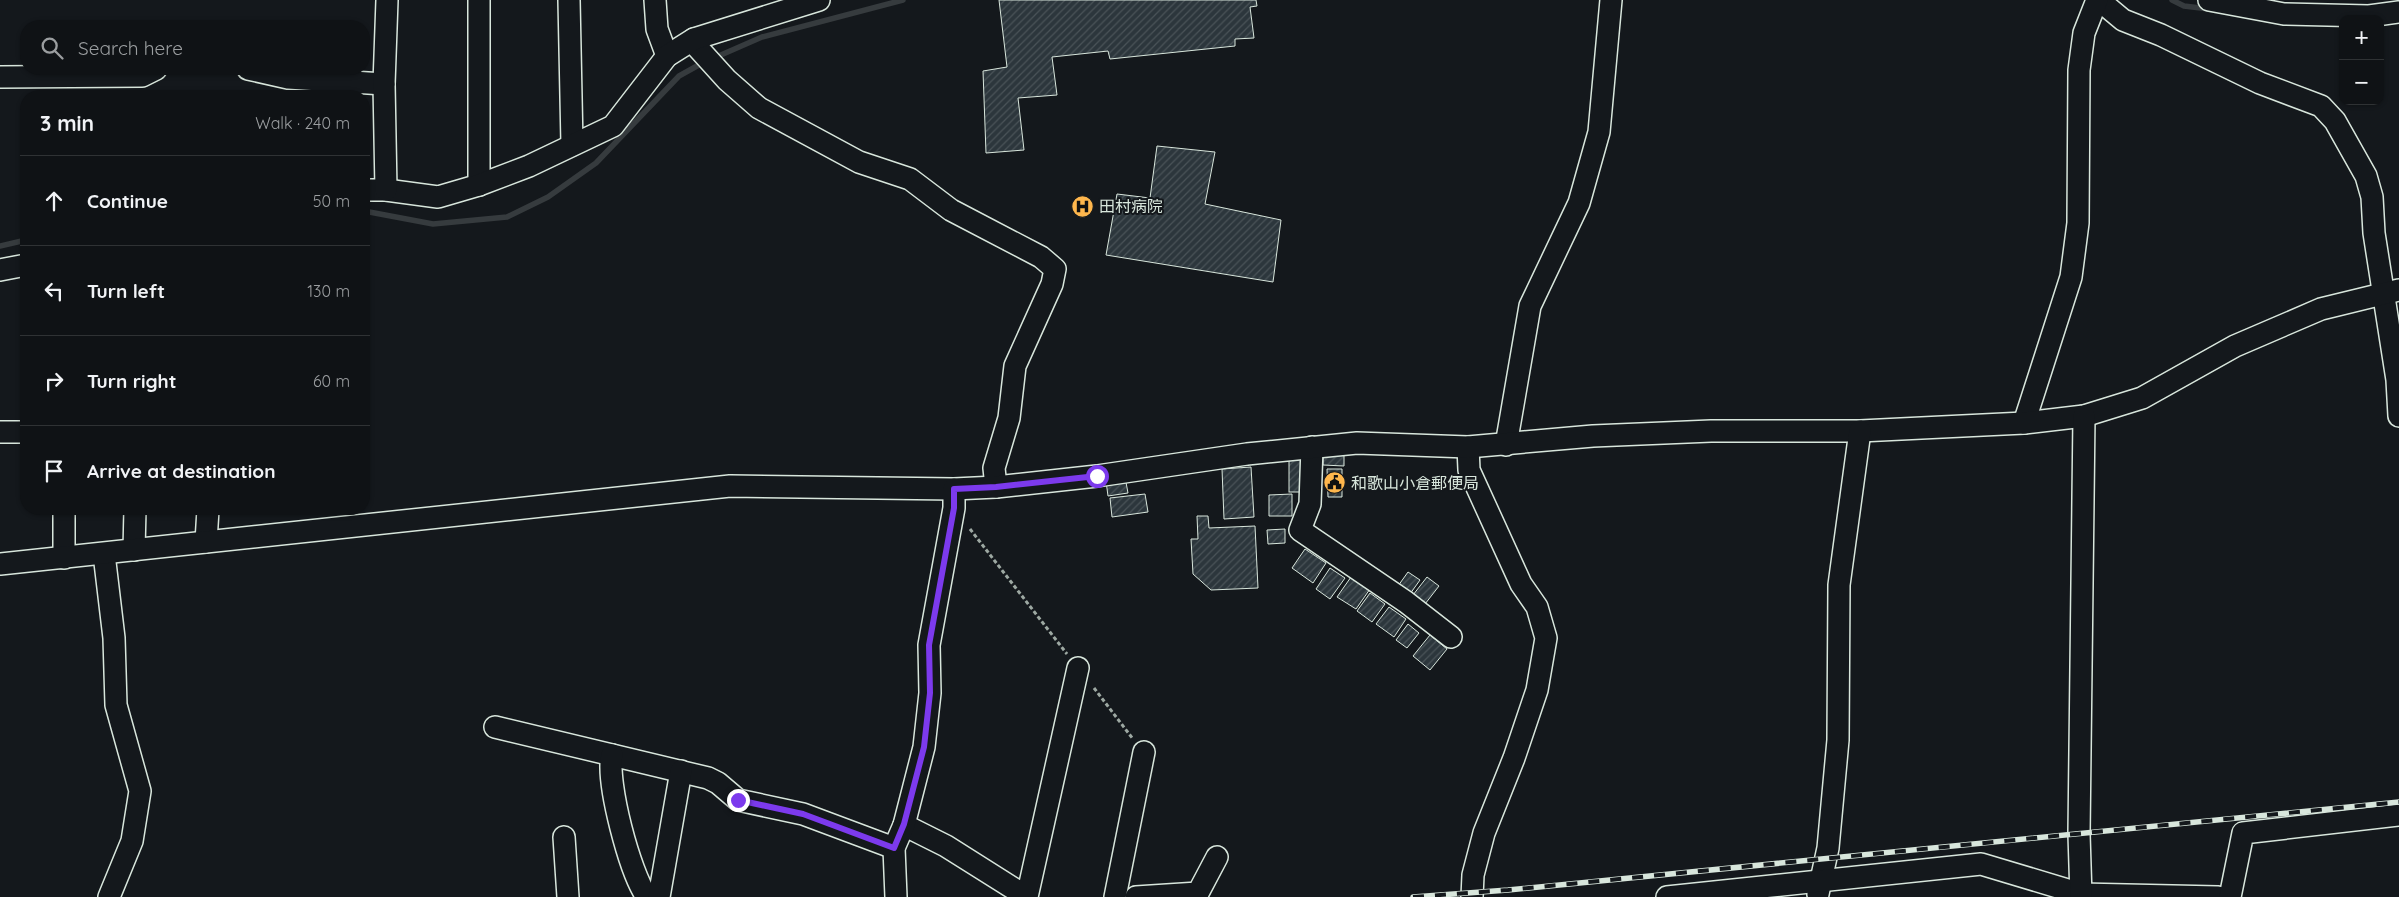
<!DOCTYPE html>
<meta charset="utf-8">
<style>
:root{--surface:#0f1215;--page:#181b1e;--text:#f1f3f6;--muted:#9b9ea0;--line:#2f3234}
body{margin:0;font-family:Quicksand,"Noto Sans JP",sans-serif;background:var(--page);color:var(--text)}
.controls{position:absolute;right:15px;top:15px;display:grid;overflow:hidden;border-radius:10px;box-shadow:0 1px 4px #0004}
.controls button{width:45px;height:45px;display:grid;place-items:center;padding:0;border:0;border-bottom:1px solid var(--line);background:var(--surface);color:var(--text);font:25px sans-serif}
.stop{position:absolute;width:15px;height:15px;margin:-11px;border:4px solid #7c3aed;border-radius:50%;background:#fff}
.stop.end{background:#7c3aed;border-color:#fff;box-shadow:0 1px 5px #0008}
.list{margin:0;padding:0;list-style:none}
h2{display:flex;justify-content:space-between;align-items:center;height:65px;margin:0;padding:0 20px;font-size:21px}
h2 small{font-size:16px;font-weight:400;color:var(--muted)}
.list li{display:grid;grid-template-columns:32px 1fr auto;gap:15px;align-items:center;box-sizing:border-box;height:90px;padding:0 20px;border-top:1px solid var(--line)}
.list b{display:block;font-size:19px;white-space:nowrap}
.list em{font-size:16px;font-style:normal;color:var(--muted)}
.icon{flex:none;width:28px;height:28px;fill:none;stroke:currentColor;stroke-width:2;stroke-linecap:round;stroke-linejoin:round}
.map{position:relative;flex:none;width:2399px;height:897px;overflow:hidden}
.search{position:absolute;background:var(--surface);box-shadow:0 1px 4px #0004;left:20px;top:20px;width:350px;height:55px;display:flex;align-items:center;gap:12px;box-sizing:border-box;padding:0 18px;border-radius:20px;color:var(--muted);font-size:19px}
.panel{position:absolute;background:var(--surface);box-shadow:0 1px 4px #0004;left:20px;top:90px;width:350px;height:425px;border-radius:20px}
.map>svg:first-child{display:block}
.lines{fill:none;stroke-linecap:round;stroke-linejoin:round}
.stream{stroke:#363b3e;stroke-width:5.5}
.building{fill:url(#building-hatch);stroke:#d8e6dc}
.minor-casing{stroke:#d8e6dc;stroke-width:24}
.path{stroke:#9da8a2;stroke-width:3;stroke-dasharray:4 2.5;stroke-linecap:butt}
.minor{stroke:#14181c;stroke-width:21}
.rail-casing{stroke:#d8e6dc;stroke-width:5.5}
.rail{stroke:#14181c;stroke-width:4;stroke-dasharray:11;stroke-linecap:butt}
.route{stroke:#7c3aed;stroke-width:6}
.labels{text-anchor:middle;stroke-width:4;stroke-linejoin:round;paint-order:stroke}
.poi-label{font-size:16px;fill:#d8e6dc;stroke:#14181c;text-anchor:start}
</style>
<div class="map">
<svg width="2399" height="897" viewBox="0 0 2399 897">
<defs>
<pattern id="building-hatch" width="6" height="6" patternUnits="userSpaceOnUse" patternTransform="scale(1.25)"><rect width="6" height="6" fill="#2c363c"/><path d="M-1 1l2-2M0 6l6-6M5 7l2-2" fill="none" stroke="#4a5358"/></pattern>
</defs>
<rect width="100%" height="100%" fill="#14181c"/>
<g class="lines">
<g class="stream">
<polyline points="2172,0 2184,6 2209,9"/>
<polyline points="714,58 762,37 903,0"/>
<polyline points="364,211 433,224 507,217 548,197 596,163 679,76 706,61"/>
<polyline points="0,246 26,240"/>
</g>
</g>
<g class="building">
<polygon points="999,0 1256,0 1257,6 1250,7 1254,38 1235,39 1235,46 1110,59 1108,51 1052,57 1057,95 1018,98 1024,150 986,153 983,71 1007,67"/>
<polygon points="1157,146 1215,152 1205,204 1281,220 1273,282 1106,255 1117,194 1150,198"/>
<polygon points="1323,453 1344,453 1344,466 1323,465"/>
<rect x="1289" y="456" width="15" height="36"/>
<polygon points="1251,467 1254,517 1224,519 1222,469"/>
<polygon points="1327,469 1342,469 1342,497 1328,497"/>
<polygon points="1125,477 1128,493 1108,496 1106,481"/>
<polygon points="1145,494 1148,512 1112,517 1110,498"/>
<polygon points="1292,494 1292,516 1269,516 1269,495"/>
<polygon points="1197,516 1208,516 1209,528 1255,526 1258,588 1211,590 1193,574 1191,539 1198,539"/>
<polygon points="1285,529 1285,543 1268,544 1267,530"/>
<polygon points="1305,549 1326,563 1313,583 1292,568"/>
<polygon points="1330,568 1345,578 1330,599 1316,589"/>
<polygon points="1408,572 1420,580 1410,594 1398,586"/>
<polygon points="1351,577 1370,589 1356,609 1337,597"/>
<polygon points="1427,577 1439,586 1425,604 1413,595"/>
<polygon points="1370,593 1385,604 1372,622 1357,611"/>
<polygon points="1389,607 1406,619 1394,637 1376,624"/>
<polygon points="1408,624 1419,633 1407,648 1396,640"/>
<polygon points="1430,635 1447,649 1430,670 1413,656"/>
</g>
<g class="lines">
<defs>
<g id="minor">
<polyline points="479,0 479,185"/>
<polyline points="569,0 572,145"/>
<polyline points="655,0 657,29 667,56"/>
<polyline points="2099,0 2123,20 2161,35 2260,83 2321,106 2335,121 2366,176 2372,197 2374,233 2397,380 2399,416"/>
<polyline points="2209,0 2284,14 2369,16 2399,12"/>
<polyline points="694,39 698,48 727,80 759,108 859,162 910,179 951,210 1041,257 1055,269 1052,284 1015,366 1009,418 994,468 996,487"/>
<polyline points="248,69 288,78 384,84"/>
<polyline points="0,77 142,76 156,69"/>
<polyline points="364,190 386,190 438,197 479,185 529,166 613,126 667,56 694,39 819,0"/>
<polyline points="386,190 384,84 387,0"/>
<polyline points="0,270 26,265"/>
<polyline points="2024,423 2071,277 2078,223 2079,70 2084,33 2097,0"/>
<polyline points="0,432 21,432"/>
<polyline points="1506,445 1530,306 1579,203 1599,132 1611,0"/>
<polyline points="1312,447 1310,504 1300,530 1406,602 1451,637"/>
<polyline points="1468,447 1469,470 1521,584 1537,607 1546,638 1537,690 1514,758 1484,833 1473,875 1472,897"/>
<polyline points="64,509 64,558"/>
<polyline points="206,542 208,509"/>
<polyline points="134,550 135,509"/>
<polyline points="104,554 114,638 116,705 140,791 132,841 109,897"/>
<polyline points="0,564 730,486 954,489 996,487 1097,476 1247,454 1357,443 1468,447 1593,436 1711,431 1860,431 2024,423 2084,416 2142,398 2235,346 2321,309 2399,290"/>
<polyline points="495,727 708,778 718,783 738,800 803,814 894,848"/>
<path d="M612 755C606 783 630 873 647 897"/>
<polyline points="904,825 946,846 1027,897 1078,668"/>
<polyline points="564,837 568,897"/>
<polyline points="1818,894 1828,848 1838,740 1839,585 1860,431"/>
<polyline points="659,897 681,771"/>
<polyline points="896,897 894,848 904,825 924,747 930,693 929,645 954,508 954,489"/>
<polyline points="1115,897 1144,752"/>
<polyline points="1136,897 1198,893 1217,857"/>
<polyline points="1667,897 1981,864 2081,894 2218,897"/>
<polyline points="2081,897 2079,834 2084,416"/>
<polyline points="2230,897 2243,833 2399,815"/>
</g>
</defs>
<use href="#minor" class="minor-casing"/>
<g class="path">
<polyline points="970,529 1067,654"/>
<polyline points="1094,688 1133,739"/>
</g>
<use href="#minor" class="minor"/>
<defs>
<polyline id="rail" points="1413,897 1508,890 2399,802"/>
</defs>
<use href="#rail" class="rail-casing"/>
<use href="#rail" class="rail"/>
</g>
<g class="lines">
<polyline class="route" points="738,800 803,814 894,848 904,824 924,747 930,693 929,645 954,508 954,489 996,487 1097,476"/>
</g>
<defs>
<symbol id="hospital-disc" viewBox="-11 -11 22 22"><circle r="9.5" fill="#ffb74d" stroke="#14181c"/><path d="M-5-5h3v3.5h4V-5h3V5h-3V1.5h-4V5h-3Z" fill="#111"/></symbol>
<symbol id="civic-disc" viewBox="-11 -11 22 22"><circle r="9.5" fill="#ffb74d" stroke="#14181c"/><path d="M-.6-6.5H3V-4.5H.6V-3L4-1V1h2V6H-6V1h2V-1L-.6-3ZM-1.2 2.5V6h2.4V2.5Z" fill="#111"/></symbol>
</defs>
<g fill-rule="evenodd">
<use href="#hospital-disc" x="1070" y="194" width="25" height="25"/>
<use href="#civic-disc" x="1322" y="470" width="25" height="25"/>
</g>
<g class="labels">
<g class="poi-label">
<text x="1099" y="212">田村病院</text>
<text x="1351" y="489">和歌山小倉郵便局</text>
</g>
</g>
</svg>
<div class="controls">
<button>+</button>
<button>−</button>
</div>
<div class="stop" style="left:1097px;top:476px"></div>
<div class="stop end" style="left:738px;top:800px"></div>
<div class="search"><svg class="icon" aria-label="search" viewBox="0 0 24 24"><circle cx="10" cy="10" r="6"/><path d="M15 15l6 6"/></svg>Search here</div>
<section class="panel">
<h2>3 min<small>Walk · 240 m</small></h2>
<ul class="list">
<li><svg class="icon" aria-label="ahead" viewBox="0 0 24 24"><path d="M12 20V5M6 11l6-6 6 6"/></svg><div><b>Continue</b></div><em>50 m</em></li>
<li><svg class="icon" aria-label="left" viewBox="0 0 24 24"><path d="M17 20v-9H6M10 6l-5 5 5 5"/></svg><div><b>Turn left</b></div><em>130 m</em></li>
<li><svg class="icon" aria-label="right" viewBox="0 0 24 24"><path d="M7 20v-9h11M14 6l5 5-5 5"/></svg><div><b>Turn right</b></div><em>60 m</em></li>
<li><svg class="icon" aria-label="arrive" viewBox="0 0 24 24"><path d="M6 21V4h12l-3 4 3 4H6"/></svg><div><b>Arrive at destination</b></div></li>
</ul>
</section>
</div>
